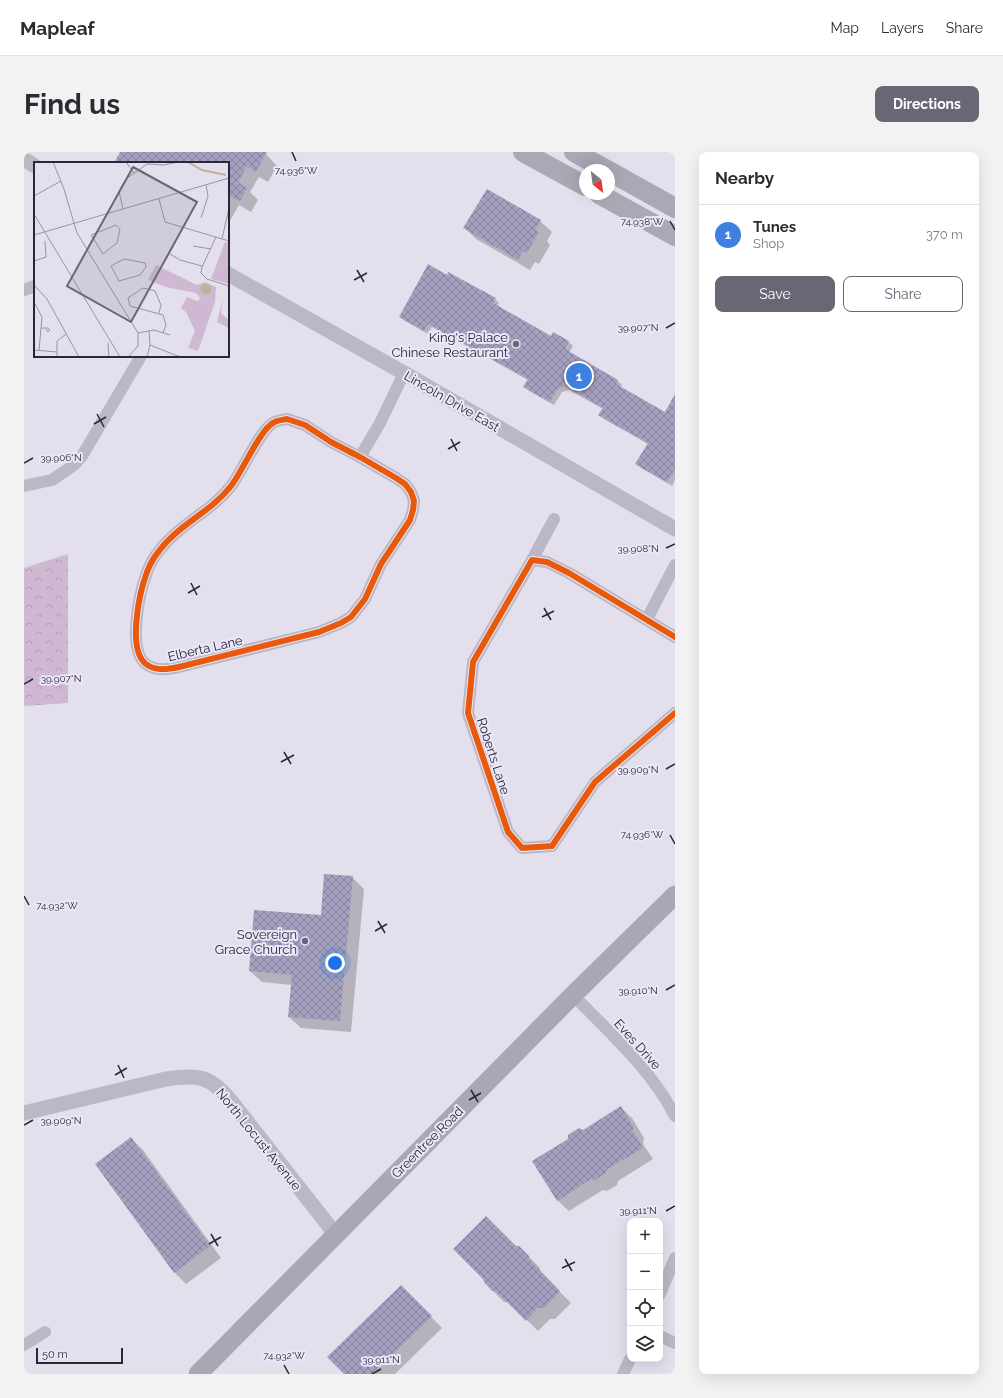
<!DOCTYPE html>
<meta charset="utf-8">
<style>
:root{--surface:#fff;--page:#f2f2f3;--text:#2b2b33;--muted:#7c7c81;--line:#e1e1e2;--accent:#696775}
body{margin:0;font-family:Raleway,sans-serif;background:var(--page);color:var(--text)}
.controls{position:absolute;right:12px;bottom:12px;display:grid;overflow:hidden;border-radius:8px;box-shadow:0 4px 16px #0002}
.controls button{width:36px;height:36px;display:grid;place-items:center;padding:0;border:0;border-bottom:1px solid var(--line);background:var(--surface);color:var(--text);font:20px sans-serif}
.compass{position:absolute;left:555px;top:12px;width:36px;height:36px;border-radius:50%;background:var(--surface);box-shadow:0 4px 16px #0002;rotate:151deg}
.scale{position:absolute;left:12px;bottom:10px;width:87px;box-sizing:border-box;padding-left:4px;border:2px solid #272735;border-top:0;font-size:11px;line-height:14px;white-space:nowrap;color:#272735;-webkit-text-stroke:3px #ebe6f9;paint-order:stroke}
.you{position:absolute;left:311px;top:811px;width:14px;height:14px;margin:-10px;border:3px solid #fff;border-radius:50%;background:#1a73e8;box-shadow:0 0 0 6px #1a73e833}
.badge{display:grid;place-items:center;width:26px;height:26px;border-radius:50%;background:var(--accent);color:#fff;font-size:13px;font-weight:700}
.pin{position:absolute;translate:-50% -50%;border:2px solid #fff;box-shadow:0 1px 4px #0006}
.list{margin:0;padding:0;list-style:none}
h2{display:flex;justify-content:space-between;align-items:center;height:52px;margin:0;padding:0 16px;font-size:17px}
h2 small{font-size:13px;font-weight:400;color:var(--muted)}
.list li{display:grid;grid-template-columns:26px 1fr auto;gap:12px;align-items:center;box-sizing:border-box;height:60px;padding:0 16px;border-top:1px solid var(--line)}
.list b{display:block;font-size:15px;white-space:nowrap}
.list p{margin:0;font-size:13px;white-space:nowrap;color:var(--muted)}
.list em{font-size:13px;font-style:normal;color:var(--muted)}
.actions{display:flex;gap:8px;padding:12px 16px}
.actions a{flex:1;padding:9px 0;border:1px solid var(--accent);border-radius:8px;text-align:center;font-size:14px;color:var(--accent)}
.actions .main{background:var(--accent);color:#fff}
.icon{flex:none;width:22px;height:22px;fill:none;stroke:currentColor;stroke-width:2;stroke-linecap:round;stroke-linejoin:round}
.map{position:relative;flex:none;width:651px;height:1222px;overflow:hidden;border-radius:8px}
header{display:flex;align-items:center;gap:24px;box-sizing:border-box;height:56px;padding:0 20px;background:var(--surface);border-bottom:1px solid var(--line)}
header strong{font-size:19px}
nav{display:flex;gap:22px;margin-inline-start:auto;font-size:14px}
.intro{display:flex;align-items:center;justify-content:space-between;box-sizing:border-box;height:96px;padding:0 24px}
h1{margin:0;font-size:28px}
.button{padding:10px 18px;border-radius:8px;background:var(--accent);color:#fff;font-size:14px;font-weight:700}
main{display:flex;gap:24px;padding:0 24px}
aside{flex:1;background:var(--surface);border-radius:8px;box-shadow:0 4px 16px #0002}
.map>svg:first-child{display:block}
.forest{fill:url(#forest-crowns)}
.shadow{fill:#0003}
.building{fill:url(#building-cross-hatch)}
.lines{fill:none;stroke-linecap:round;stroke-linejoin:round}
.minor{stroke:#bab8c4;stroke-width:12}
.tertiary{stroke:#bab8c4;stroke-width:15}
.primary{stroke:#a9a7b3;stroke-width:19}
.trunk{stroke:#aaa8b4;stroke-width:20}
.cycleway-casing{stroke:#ebe6f9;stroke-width:8}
.cycleway{stroke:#e8590c;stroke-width:6}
.ticks{fill:none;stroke:#272735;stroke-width:1.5}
.poi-dot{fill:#696775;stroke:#ebe6f9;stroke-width:1.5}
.labels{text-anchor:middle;stroke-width:4;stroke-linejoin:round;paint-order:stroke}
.poi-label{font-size:13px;fill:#272735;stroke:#ebe6f9;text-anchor:end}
.street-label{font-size:13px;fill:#272735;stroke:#ebe6f9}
.inset-river{fill:none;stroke:#bdb49c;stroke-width:2}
.inset-road{fill:none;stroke:#9895a3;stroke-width:1}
.view{fill:#696775;fill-opacity:0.15;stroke:#696775;stroke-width:2}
.inset-edge{fill:none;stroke:#272735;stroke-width:2}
.ticks-label{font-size:10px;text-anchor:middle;fill:#272735;stroke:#ebe6f9;stroke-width:4;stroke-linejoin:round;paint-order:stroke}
</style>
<header>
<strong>Mapleaf</strong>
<nav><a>Map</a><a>Layers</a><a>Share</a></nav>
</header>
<div class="intro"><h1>Find us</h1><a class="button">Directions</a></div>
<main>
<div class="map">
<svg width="651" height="1222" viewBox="0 0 651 1222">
<defs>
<pattern id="forest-crowns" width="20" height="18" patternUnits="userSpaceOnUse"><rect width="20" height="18" fill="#cfb9d2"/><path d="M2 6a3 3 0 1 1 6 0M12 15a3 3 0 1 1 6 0" fill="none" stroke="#b29fb5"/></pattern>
<pattern id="building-cross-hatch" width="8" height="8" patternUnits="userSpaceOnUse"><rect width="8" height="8" fill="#a3a1bf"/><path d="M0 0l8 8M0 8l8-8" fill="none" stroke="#85839c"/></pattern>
</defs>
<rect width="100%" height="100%" fill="#e3dfec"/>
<polygon class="forest" points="44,402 44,551 0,554 0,416"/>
<g class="shadow">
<polygon points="97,0 238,0 242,2 253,14 244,30 235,25 226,40 234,48 227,60 215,53 204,72 204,11 91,11"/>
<polygon points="463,38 516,69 528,80 523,89 526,93 515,112 511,110 506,118 452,87 441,76"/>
<polygon points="424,124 471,147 475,151 473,155 527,185 530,181 545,190 549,194 545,201 594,229 598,233 596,236 641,261 651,255 651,328 648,334 617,316 613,312 624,292 580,267 576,263 579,257 545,238 538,240 530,253 505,239 501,235 504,228 408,175 404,182 381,169 377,165"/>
<polygon points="328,725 340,737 327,880 277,876 265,865 268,833 238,830 226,819 297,764"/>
<polygon points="596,955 608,966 620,986 619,992 629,1007 594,1029 593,1033 583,1039 579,1038 545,1059 533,1048 559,979"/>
<polygon points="107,987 119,998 197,1106 162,1132 151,1121 72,1012"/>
<polygon points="492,1095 495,1095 516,1116 516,1120 547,1151 531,1167 526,1167 514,1179 485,1150 480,1150 469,1139"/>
<polygon points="377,1134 418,1176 371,1222 321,1222"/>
</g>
<g class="building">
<polygon points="96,0 243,0 232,20 223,14 214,30 223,36 216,49 206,44 204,49 204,11 90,11"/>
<polygon points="463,37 517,68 511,78 515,80 503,101 499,99 494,108 439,76"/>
<polygon points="404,112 423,123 424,120 472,146 469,151 527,184 529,180 545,189 541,197 594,228 592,232 641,260 651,242 651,317 643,330 611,312 624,291 574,263 579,256 541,234 534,236 526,250 499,235 504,227 404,172 400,179 375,165"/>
<polygon points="300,722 329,724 316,869 264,865 268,823 225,819 230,758 297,763"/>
<polygon points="597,954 609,974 609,979 619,996 583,1017 582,1021 571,1028 567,1027 533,1049 508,1009 544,987 544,983 555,976 559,978"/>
<polygon points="107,985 186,1094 150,1121 71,1012"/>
<polygon points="462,1064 492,1094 495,1094 505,1104 505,1107 536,1139 520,1156 514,1156 502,1169 472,1139 468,1139 460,1130 459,1127 429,1097"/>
<polygon points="377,1133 408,1164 348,1222 320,1222 303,1205"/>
</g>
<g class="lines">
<g class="minor">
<polyline points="0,138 11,134"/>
<path d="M263 267 281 273 307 290 336 305 372 326 381 332 387 340 390 349 389 358 386 368 357 412 341 447 327 465 317 471 295 480 155 515C145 517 134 519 125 514 101 502 116 439 123 420 126 412 130 405 135 399 155 372 187 360 207 334 218 320 236 278 249 271 253 268 258 268 263 267Z"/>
<polyline points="336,305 356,271 380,221"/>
<polyline points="0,334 28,328 50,313 58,304 117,204"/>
<polyline points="508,408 530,367"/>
<polyline points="623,467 651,413"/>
<polyline points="651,485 545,421 523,410 508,408 449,510 444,561 484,680 498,696 528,694 571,630 651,561"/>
<path d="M549 843C585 880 627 917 651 964"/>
<polyline points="636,1142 651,1106"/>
<polyline points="636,1184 651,1191"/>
<polyline points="0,1193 21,1180"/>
<polyline points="599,1222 606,1207"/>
</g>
<g class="tertiary">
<polyline points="0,7 11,14"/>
<polyline points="204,122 380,221 651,377"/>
<path d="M0 961 142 927C175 922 186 924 207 949L312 1083"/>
</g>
<polyline class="primary" points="174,1222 549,843 651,743"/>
<g class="trunk">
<polyline points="499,0 561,34"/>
<polyline points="550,0 583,18"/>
<polyline points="585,19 651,56"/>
<polyline points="575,42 651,84"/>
</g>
<defs>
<g id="cycleway">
<path d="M263 267 281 273 307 290 336 305 372 326 381 332 387 340 390 349 389 358 386 368 357 412 341 447 327 465 317 471 295 480 155 515C145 517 134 519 125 514 101 502 116 439 123 420 126 412 130 405 135 399 155 372 187 360 207 334 218 320 236 278 249 271 253 268 258 268 263 267Z"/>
<polyline points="651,485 545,421 523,410 508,408 449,510 444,561 484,680 498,696 528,694 571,630 651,561"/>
</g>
</defs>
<use href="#cycleway" class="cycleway-casing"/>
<use href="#cycleway" class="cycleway"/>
</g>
<path class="ticks" d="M268 0 272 9M646 69 651 78M333 118 340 130M330 128 343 121M642 176 651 171M73 262 80 275M70 272 82 265M427 287 433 299M424 297 436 290M0 311 9 306M642 396 651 392M167 431 173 443M164 441 176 434M520 456 527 468M518 465 530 459M0 532 9 527M260 600 267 612M257 610 270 603M642 617 651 612M646 683 651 692M0 744 5 753M354 769 361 781M351 779 363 772M642 838 651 833M94 913 100 926M91 923 103 916M447 938 454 950M445 948 457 941M0 973 9 968M642 1059 651 1054M187 1082 194 1094M185 1092 197 1085M541 1107 548 1119M538 1116 551 1110M260 1213 265 1222M348 1222 357 1217"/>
<g class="poi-dot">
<circle cx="492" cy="192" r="4"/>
<circle cx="281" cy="789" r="4"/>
</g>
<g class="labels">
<g class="poi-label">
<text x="484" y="190">King's Palace<tspan x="484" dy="15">Chinese Restaurant</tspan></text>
<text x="273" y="787">Sovereign<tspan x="273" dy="15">Grace Church</tspan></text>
</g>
<g class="street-label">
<text transform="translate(428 249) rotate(30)" y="5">Lincoln Drive East</text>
<text transform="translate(181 496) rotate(-13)" y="5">Elberta Lane</text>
<text transform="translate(470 604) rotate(72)" y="5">Roberts Lane</text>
<text transform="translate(614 892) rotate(48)" y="5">Eves Drive</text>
<text transform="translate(235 987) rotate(51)" y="5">North Locust Avenue</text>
<text transform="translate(403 990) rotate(-45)" y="5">Greentree Road</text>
</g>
</g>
<g transform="translate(10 10)">
<rect width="195" height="195" fill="#e3dfec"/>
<path d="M191 80 195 81V122L177 117Z" fill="#cfb9d2"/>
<path d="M122 103 163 123 171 120 182 125 181 140 164 189 154 186 161 169 152 150 147 146 153 135 163 139 167 137 162 131 132 125 114 118ZM189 137 187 151 195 158V166L183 160Z" fill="#cfb9d2"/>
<path d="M166.5 127a5.5 5.5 0 1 1 11 0a5.5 5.5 0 1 1-11 0Z" fill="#bdb49c"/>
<path class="inset-river" d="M154 0 168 8 192 13"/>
<path class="inset-road" d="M19 0 30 27M92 0 100 11M30 27 40 61M0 34 27 19M125 37 131 60 195 79M89 47 85 29 92 17 113 2 130 3 144 0M0 52 86 195M167 56 174 34 172 23M40 61 43 71 104 171V184L94 195M82 63 86 67 83 81 69 92 57 73ZM0 73 195 16M182 75 168 105 167 111 173 117 195 124M188 77 195 46M159 84 177 87M136 92 146 98 168 104M90 97 111 101 112 105 106 113 85 119 77 104ZM0 99 12 95 11 79M0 123 13 137 45 195M0 140 8 155 5 188M125 151 127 143 121 129 109 126 94 136 96 144 129 153 132 163 129 171M7 166H14L16 168 14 170 12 167M115 169 116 183M104 171 120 168 136 173M74 181 75 195M0 188 23 190M23 195V179L32 172M113 195 116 183 146 195"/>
<path class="view" d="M99 5 163 40 97 160 33 124Z"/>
<rect width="195" height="195" class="inset-edge"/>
</g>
<g class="ticks-label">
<text x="272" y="22">74.936°W</text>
<text x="618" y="73">74.938°W</text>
<text x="614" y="179">39.907°N</text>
<text x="37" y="309">39.906°N</text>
<text x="614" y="400">39.908°N</text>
<text x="37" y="530">39.907°N</text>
<text x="614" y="621">39.909°N</text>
<text x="618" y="686">74.936°W</text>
<text x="33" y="757">74.932°W</text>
<text x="614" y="842">39.910°N</text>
<text x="37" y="972">39.909°N</text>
<text x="614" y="1062">39.911°N</text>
<text x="260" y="1207">74.932°W</text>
<text x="357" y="1211">39.911°N</text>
</g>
</svg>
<div class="controls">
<button>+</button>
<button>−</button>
<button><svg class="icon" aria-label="locate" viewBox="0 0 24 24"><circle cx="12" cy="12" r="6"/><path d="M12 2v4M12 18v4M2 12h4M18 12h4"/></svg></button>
<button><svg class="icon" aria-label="layers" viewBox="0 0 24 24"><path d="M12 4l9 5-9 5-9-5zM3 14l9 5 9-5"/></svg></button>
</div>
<svg class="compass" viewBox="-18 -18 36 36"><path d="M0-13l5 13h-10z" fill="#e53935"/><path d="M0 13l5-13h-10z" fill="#7c7c81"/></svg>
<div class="scale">50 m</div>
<div class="you"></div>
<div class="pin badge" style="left:555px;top:224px;background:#3f7fe0">1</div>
</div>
<aside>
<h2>Nearby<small></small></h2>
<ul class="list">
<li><span class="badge" style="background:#3f7fe0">1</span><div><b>Tunes</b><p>Shop</p></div><em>370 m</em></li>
</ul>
<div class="actions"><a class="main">Save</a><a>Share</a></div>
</aside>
</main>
